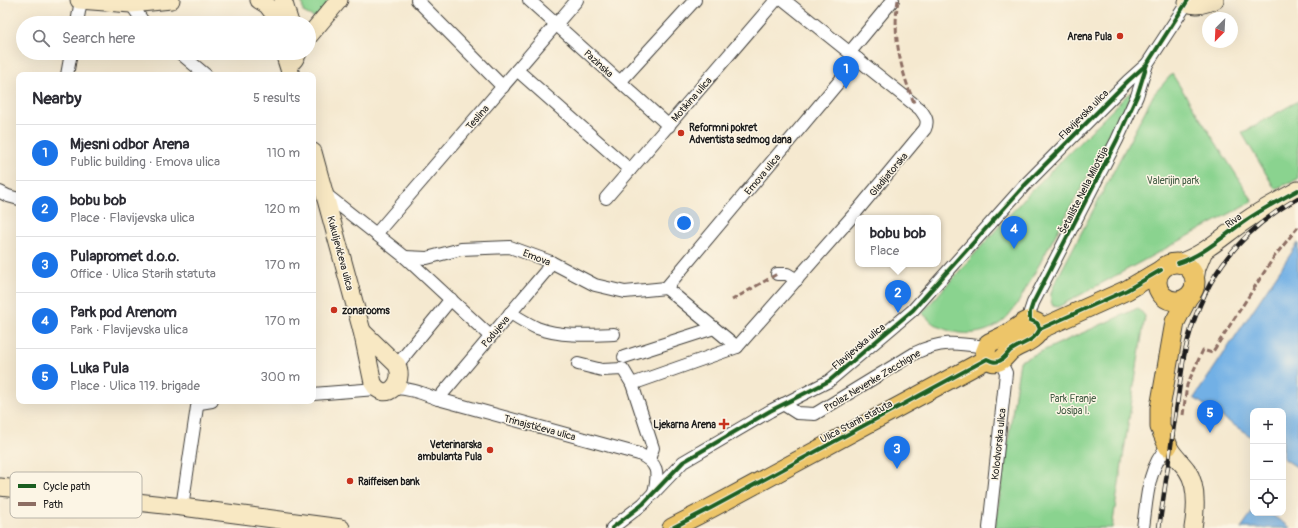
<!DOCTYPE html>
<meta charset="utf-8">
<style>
:root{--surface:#fff;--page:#f2f2f3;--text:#2b2b33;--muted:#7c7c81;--line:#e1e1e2;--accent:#1a73e8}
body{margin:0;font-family:Pangolin,sans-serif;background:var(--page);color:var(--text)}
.controls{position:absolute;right:12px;bottom:12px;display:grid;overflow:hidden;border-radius:8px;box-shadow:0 4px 16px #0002}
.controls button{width:36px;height:36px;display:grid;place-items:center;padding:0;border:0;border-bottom:1px solid var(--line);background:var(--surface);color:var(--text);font:20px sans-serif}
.compass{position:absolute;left:1202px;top:12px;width:36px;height:36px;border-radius:50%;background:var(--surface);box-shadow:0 4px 16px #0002;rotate:204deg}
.you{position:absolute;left:684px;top:223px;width:14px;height:14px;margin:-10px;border:3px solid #fff;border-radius:50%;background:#1a73e8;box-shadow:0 0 0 6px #1a73e833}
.badge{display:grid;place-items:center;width:26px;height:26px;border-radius:50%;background:var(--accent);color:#fff;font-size:13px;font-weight:700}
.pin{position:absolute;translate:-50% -33px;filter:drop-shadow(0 1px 2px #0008)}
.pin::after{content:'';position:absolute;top:21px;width:14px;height:12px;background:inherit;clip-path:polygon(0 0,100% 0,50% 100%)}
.popup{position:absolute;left:855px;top:215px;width:86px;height:52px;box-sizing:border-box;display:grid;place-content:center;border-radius:8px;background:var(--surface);filter:drop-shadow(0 1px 3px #0005);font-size:13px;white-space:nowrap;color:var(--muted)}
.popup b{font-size:15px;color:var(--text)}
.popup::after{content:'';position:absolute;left:50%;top:100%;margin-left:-8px;border:8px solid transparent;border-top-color:var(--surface)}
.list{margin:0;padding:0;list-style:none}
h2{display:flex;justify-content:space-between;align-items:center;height:52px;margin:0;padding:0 16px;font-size:17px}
h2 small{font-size:13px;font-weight:400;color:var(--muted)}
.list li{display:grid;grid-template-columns:26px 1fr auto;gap:12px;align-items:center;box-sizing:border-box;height:56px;padding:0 16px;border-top:1px solid var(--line)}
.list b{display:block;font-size:15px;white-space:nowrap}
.list p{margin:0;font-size:13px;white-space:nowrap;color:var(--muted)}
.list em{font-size:13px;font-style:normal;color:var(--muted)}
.icon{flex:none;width:22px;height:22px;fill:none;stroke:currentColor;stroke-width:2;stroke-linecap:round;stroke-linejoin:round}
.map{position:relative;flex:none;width:1298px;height:528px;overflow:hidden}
.search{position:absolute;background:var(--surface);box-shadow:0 4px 16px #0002;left:16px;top:16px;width:300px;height:44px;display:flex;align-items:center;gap:10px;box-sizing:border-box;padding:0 14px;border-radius:22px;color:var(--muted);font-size:15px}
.panel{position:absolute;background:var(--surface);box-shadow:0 4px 16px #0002;left:16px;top:72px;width:300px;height:332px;border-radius:8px}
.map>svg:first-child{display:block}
.green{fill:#8ad38f;stroke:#537856}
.water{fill:#72b0e5;stroke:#476680}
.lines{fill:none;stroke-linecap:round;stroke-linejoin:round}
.street-casing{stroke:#3d3b37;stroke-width:14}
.secondary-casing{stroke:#3d3b37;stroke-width:19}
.primary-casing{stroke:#3d3b37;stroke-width:21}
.street{stroke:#fff;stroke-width:12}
.secondary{stroke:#f8e8c3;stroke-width:17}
.primary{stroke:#edc569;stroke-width:19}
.rail-casing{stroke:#1c1c1c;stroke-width:4.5}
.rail{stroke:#fcf5e5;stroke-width:3;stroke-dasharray:9;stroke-linecap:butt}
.quiet{stroke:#8d6e63;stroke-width:3;stroke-dasharray:6 3;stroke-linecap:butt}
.cycleway-casing{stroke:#fcf5e5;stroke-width:6}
.cycleway{stroke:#1b5e20;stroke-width:4}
.poi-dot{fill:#c8321e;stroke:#fcf5e5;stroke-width:1.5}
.labels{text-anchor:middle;stroke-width:3;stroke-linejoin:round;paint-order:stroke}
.poi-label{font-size:10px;font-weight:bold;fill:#1c1c1c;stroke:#fcf5e5;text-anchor:end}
.street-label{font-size:10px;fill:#1c1c1c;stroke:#fcf5e5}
.park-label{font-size:10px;fill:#425c44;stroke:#fcf5e5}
.key{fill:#fcf5e5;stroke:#b9b4a9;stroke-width:1}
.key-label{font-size:11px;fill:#1c1c1c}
</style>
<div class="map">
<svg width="1298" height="528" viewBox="0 0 1298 528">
<rect width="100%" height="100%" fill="#fcf5e5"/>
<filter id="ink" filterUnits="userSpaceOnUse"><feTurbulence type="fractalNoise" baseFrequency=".025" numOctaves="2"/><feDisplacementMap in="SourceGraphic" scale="8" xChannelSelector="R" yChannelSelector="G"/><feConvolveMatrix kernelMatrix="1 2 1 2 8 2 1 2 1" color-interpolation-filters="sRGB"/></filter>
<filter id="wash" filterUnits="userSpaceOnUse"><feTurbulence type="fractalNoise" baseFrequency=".012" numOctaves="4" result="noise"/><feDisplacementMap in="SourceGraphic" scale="16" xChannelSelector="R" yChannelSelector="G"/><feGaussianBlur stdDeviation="0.9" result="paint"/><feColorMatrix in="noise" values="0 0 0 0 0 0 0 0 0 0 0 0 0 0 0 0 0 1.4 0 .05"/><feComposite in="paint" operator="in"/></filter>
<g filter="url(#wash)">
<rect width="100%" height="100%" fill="#f5e9d0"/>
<g class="green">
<polygon points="302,0 329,0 317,19 303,12"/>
<path d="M1172 74 1253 201 1058 307 1053 306C1048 297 1052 289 1056 281L1154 94Z"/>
<path d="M1129 93 1133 94 1018 303C1013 309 1009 316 1004 320 985 337 957 337 936 325 931 323 927 317 922 313L1028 194Z"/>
<polygon points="1298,101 1298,179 1275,189 1242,133"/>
<polygon points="1138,308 1145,316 1112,528 995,528 1020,361"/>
</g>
<g class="water">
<polygon points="1298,243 1298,468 1283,458 1283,411 1253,411 1253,438 1194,398"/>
<polygon points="1253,511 1253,513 1269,513 1291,528 1241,528"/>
</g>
</g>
<g filter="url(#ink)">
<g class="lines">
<defs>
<g id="street">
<polyline points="417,0 503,87"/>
<polyline points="529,0 669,126"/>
<polyline points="131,4 144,23"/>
<polyline points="77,23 81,0"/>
<polyline points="850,52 893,0"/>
<polyline points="180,53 206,75"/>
<polyline points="517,70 630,170"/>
<polyline points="67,75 71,53"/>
<polyline points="620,82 695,0"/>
<polyline points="0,192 8,196 19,199"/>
<polyline points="324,193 405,257 490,336"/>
<polyline points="606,198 776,0"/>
<polyline points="376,234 577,0"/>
<polyline points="405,257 427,258 461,249 510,247 551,262 595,285 625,292 666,288"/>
<polyline points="777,274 787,274 797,280"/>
<polyline points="666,288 858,59"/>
<polyline points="666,288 737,347"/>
<path d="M510 313C519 318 528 324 537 328 561 337 590 335 614 334"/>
<polyline points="1030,320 1030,312 1033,303 1117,140 1137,96 1147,64"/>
<polyline points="624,357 714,328"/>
<polyline points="578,364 602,370 623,369 632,384 653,448 649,459"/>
<polyline points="397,365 451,299"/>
<path d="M632 384 737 347 857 211 925 129C929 120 925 116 920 109L784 0"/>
<path d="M394 388C410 388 424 394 438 399L639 454C658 463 659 472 654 492"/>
<polyline points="313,394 376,389"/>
<polyline points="438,399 545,272 551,262"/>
<path d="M783 404 797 413 815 414 915 353C943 340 956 343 986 347"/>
<polyline points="182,507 197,407 200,403 212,401"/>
<polyline points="612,528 643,504 683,462 770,411 829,381 913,310 1024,186 1128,81 1147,64 1187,3"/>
<polyline points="989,528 1006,373 1000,361"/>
<path d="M1143 528C1147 500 1147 468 1168 446"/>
</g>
<g id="secondary">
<polyline points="79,0 131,4 171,0"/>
<polyline points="259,0 267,5 277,18"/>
<polyline points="283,0 290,23"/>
<path d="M1188 0 1187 3C1197 7 1205 4 1215 0"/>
<polyline points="309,36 339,0"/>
<polyline points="284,53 291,75"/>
<polyline points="294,60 298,53"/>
<polyline points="313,152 362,331"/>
<path d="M1178 263C1204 255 1223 236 1245 221 1262 209 1280 200 1298 190"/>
<polyline points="1195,280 1197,268 1204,251"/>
<path d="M362 331 397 365C406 383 385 404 373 383Z"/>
<path d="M1168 446C1173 455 1181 462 1187 470 1198 486 1196 510 1193 528"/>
<polyline points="0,487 182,507 341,528"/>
</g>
<g id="primary">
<circle cx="1176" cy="282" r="19"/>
<path d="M1040 329 1037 323 1030 320 1024 323 1008 334 989 343 985 353 987 359C991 361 994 363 999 361 1003 360 1007 354 1010 351 1021 343 1034 342 1040 329L1127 290 1161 270"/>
<polyline points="1168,446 1160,427 1160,408 1175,322 1188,297"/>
<polyline points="672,528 711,508 987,359"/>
</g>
</defs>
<use href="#street" class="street-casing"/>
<use href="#secondary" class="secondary-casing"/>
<use href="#primary" class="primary-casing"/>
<use href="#street" class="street"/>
<use href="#secondary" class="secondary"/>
<use href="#primary" class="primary"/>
<defs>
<path id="rail" d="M1159 528 1184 356C1200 284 1233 235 1298 198"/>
</defs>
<use href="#rail" class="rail-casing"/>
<use href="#rail" class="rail"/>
<g class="quiet">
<path d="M898 0C892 35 901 72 915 105"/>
<polyline points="732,300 777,274"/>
<polyline points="1183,415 1187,385 1203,350 1212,353 1274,257 1298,227"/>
</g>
<defs>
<g id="cycleway">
<path d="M1178 263C1204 255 1223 236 1245 221 1262 209 1280 200 1298 190"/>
<polyline points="1040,329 1037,323 1030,320 1030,312 1033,303 1117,140 1137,96 1147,64"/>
<polyline points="612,528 643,504 683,462 770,411 829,381 913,310 1024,186 1128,81 1147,64 1188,0"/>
<path d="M672 528 711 508 987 359C991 361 994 363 999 361 1003 360 1007 354 1010 351 1021 343 1034 342 1040 329L1127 290 1161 270"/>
</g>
</defs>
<use href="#cycleway" class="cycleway-casing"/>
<use href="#cycleway" class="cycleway"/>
</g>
</g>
<g class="poi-dot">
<circle cx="1120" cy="36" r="4"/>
<circle cx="681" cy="133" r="4"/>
<circle cx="334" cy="310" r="4"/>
<path d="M722 418h4v4h4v4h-4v4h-4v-4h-4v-4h4z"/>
<circle cx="490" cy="450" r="4"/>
<circle cx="350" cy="481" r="4"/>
</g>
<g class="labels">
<g class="poi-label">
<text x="1112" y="40">Arena Pula</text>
<text x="689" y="131" text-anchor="start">Reformni pokret<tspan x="689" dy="12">Adventista sedmog dana</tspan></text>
<text x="342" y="314" text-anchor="start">zonarooms</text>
<text x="716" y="428">Ljekarna Arena</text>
<text x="482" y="448">Veterinarska<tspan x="482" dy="12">ambulanta Pula</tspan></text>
<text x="358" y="485" text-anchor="start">Raiffeisen bank</text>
</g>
<g class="street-label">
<text transform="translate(599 63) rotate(42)" y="4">Pazinska</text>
<text transform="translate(691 99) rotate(-49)" y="4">Motikina ulica</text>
<text transform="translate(1083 114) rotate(-45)" y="4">Flavijevska ulica</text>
<text transform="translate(477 117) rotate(-49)" y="4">Teslina</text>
<text transform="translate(762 174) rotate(-50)" y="4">Emova ulica</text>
<text transform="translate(888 174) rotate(-50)" y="4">Gladijatorska</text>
<text transform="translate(1083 190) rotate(-63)" y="4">Šetalište Nella Milottija</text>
<text transform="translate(1233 220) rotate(-35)" y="4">Riva</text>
<text transform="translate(341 253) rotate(75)" y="4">Kukuljevićeva ulica</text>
<text transform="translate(537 257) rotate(21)" y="4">Emova</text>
<text transform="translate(495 331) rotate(-50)" y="4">Podujeva</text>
<text transform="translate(858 346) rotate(-40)" y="4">Flavijevska ulica</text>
<text transform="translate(872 380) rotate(-31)" y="4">Prolaz Nevenke Zacchigne</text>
<text transform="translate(856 421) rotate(-28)" y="4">Ulica Starih statuta</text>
<text transform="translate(540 427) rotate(15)" y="4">Trinajstićeva ulica</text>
<text transform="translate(998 444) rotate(-84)" y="4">Kolodvorska ulica</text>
</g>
<g class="park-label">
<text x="1173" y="184">Valerijin park</text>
<text x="1073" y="402">Park Franje<tspan x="1073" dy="12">Josipa I.</tspan></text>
</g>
</g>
<rect x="10" y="472" width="132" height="46" rx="6" class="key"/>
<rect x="18" y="484" width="18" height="4" fill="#1b5e20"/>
<rect x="18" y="502" width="18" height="4" fill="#8d6e63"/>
<g class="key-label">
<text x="43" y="490">Cycle path</text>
<text x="43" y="508">Path</text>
</g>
</svg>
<div class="controls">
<button>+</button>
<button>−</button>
<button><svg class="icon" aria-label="locate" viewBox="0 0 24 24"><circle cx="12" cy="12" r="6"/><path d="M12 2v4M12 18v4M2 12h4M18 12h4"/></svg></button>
</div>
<svg class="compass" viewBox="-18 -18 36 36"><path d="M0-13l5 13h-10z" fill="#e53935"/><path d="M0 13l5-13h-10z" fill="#7c7c81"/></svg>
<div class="you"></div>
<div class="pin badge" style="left:846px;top:89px">1</div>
<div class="pin badge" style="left:898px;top:313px">2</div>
<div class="popup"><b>bobu bob</b>Place</div>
<div class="pin badge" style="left:897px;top:469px">3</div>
<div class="pin badge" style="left:1014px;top:249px">4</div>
<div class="pin badge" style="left:1210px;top:433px">5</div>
<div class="search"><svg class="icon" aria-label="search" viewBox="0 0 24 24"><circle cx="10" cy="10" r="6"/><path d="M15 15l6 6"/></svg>Search here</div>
<section class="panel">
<h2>Nearby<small>5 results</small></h2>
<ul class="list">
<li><span class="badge">1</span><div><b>Mjesni odbor Arena</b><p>Public building · Emova ulica</p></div><em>110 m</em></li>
<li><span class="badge">2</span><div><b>bobu bob</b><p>Place · Flavijevska ulica</p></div><em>120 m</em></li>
<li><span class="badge">3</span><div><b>Pulapromet d.o.o.</b><p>Office · Ulica Starih statuta</p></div><em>170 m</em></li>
<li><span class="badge">4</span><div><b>Park pod Arenom</b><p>Park · Flavijevska ulica</p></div><em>170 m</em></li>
<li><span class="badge">5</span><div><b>Luka Pula</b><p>Place · Ulica 119. brigade</p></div><em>300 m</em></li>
</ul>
</section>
</div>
